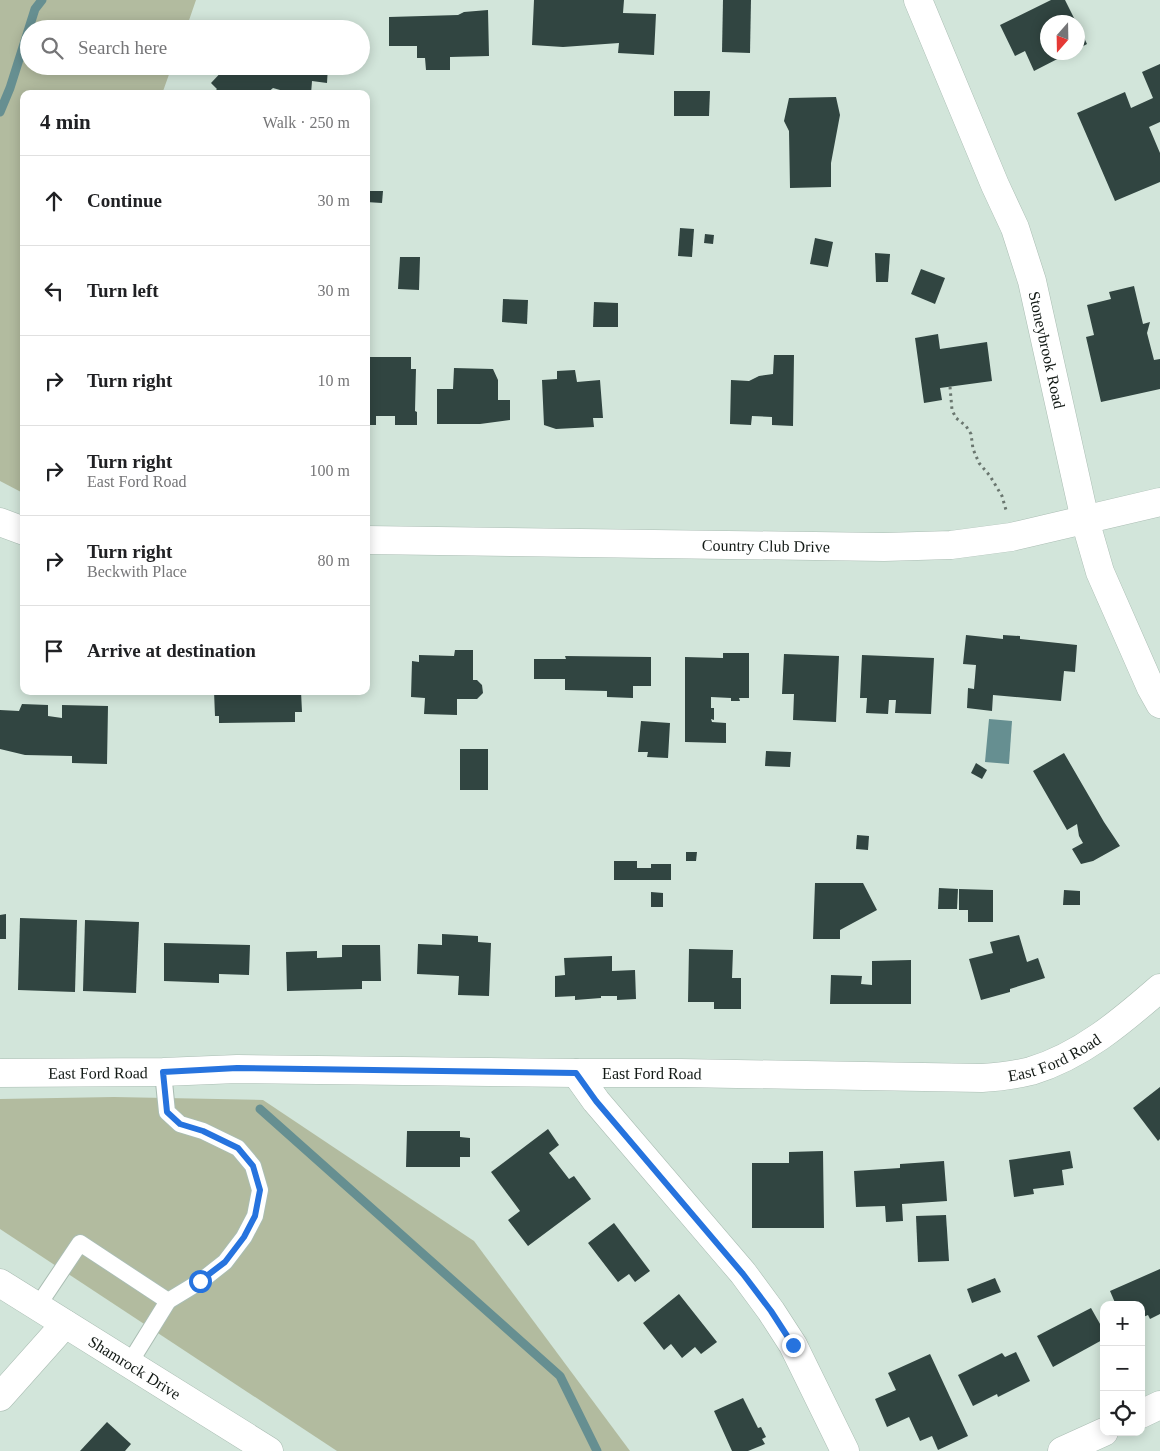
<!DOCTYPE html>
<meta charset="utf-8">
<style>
:root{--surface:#fff;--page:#f2f2f2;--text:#202124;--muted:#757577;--line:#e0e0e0}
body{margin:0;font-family:Georgia,serif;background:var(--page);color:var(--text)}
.controls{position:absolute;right:15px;bottom:15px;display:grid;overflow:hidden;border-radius:10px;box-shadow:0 2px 12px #0003}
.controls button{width:45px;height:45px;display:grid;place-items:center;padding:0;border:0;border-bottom:1px solid var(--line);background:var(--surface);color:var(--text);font:25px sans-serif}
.compass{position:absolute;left:1040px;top:15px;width:45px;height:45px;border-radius:50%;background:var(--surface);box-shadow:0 2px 12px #0003;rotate:200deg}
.stop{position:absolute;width:15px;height:15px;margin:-11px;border:4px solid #2673de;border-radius:50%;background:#fff}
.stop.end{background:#2673de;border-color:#fff;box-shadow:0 1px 5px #0008}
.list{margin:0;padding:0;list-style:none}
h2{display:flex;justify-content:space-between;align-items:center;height:65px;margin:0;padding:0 20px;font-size:21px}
h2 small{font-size:16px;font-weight:400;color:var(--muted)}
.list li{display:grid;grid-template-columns:32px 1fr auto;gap:15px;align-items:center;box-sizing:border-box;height:90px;padding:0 20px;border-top:1px solid var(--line)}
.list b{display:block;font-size:19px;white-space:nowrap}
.list p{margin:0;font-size:16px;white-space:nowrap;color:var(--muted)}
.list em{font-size:16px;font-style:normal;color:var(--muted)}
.icon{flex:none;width:28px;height:28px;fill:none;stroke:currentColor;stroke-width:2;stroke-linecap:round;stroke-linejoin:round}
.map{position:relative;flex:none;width:1160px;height:1451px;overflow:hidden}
.search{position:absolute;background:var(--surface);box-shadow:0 2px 12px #0003;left:20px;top:20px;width:350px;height:55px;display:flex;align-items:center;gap:12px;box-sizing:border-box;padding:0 18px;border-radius:28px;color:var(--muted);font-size:19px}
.panel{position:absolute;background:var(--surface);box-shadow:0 2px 12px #0003;left:20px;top:90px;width:350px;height:605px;border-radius:10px}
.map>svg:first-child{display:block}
.green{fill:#b2bb9f}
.water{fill:#668f91}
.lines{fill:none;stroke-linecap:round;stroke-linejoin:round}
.stream{stroke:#668f91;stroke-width:9}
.building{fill:#314541}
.service-casing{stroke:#aabdb3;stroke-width:18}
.minor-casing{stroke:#aabdb3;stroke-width:29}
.tertiary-casing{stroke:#aabdb3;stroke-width:29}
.path{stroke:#6a766f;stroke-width:3;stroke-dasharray:2.5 4;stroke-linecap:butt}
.service{stroke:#fff;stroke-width:16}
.minor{stroke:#fff;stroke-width:28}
.tertiary{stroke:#fff;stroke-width:28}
.route{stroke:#2673de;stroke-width:6}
.labels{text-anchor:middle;stroke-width:5;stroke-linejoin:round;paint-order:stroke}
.street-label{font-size:16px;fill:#121915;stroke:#d2e5da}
</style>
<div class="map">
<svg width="1160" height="1451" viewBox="0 0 1160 1451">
<rect width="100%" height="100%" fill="#d2e5da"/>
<g class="green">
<polygon points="0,0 196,0 186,29 29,29 29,66 172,66 162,94 24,94 24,478 21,492 0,481"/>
<polygon points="114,1097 263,1100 474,1241 630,1451 337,1451 0,1229 0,1099"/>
</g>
<polygon class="water" points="989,719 1012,721 1009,764 985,762"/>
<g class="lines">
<g class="stream">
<polyline points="0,112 10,88 35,9 42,0"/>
<polyline points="260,1109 560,1376 597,1451"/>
</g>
</g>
<g class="building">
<polygon points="534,0 624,0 623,13 656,14 654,55 618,53 619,43 563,47 532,45"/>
<polygon points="723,0 751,0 750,53 722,52"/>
<polygon points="1051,0 1065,0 1076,22 1048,22 1048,52 1071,52 1034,71 1025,51 1015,56 1000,25"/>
<polygon points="488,10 489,56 450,57 450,70 426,70 425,58 417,58 417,46 389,46 389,17 458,15 464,12"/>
<polygon points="1078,25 1087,44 1078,49"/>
<polygon points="1160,64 1160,122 1149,127 1160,153 1160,182 1115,201 1077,113 1125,92 1131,108 1153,98 1142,72"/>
<polygon points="227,66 328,66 327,83 312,81 311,94 294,94 273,88 266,94 212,94 217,89 211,83"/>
<polygon points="674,91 710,91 709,116 674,116"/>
<polygon points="836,97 840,115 831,163 831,187 790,188 789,131 784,121 789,98"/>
<polygon points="366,191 383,191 382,203 366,202"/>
<polygon points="680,228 694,229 692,257 678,256"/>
<polygon points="705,234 714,235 713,244 704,243"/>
<polygon points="815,238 833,242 828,267 810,264"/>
<polygon points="875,253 890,254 888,282 876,282"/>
<polygon points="400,257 420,257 419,290 398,289"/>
<polygon points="921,269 945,278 935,304 911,294"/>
<polygon points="1134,286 1143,324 1150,322 1147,333 1154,360 1160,359 1160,389 1101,402 1086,337 1094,335 1087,305 1111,299 1109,292"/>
<polygon points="503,299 528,300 527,324 502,322"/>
<polygon points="594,302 618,303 618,327 593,327"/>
<polygon points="938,334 940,349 987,342 992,381 940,388 942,400 924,403 915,338"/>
<polygon points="774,355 794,355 793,426 772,425 772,417 752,416 751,425 730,424 731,380 749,381 759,376 773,374"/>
<polygon points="370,357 411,357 411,369 416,369 415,411 417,412 417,425 395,425 395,416 376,416 376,425 366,425 366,365 370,365"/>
<polygon points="454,368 493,369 498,380 498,400 510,400 510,420 480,424 437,424 437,389 453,389"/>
<polygon points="575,370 577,382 600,380 603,418 593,418 594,427 556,429 544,425 542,380 557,379 557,371"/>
<polygon points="966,635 1003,639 1003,635 1020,636 1020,639 1077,645 1075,672 1064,671 1061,701 993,695 992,711 967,708 968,688 974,689 976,665 963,664"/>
<polygon points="455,650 473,650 473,680 477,680 482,685 483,693 477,699 457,699 457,715 424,714 425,698 411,697 412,661 419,662 419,655 454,656"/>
<polygon points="723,653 749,653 749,698 739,698 740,701 731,701 731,698 711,697 711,708 714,708 714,720 711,719 712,722 726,723 726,743 685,742 685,657 723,658"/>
<polygon points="784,654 839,656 836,722 793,720 794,694 782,694"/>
<polygon points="862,655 934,658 931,714 895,713 896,700 889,700 888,714 866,713 867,698 860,698"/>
<polygon points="565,656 651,657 651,686 633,686 633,698 607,697 607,691 565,690 565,679 534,679 534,659 566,659"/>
<polygon points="214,691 301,691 302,712 295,712 295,722 219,723 219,716 215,716"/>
<polygon points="22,704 48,705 48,716 62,718 62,705 108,706 107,764 72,763 72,756 25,755 0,749 0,710 19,711"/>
<polygon points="641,721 670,723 668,758 647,757 648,752 638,752"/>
<rect x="460" y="749" width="28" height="41"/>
<polygon points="766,751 791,752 790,767 765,766"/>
<polygon points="1064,753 1104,822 1120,846 1093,861 1081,864 1072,849 1083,843 1079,836 1077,824 1067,830 1033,771"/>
<polygon points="976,763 987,770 982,779 971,773"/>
<polygon points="857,835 869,836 868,850 856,849"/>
<polygon points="686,852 697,852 696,861 686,861"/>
<polygon points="614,861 637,861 637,868 651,868 651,864 671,864 671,880 614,880"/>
<polygon points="815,883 863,883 877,910 840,930 840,939 813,939"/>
<polygon points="939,888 958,889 957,909 938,909"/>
<polygon points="959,889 993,890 993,922 968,922 968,910 959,910"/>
<polygon points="1064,890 1080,891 1080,905 1063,905"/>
<polygon points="651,892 663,893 663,907 651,907"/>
<polygon points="6,914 6,939 0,939 0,915"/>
<polygon points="20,918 77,920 75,992 18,990"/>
<polygon points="85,920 139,922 136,993 83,991"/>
<polygon points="442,934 478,936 478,942 491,943 489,996 458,995 459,976 417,974 418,944 442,945"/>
<polygon points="1019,935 1027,962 1038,958 1045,978 1010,989 1010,992 981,1000 969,959 993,953 990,942"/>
<polygon points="164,943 250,945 249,975 219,974 219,983 164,981"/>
<polygon points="342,945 380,945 381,981 362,981 362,989 287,991 286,952 317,951 317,958 342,957"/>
<polygon points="689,949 733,950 732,978 741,978 741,1009 714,1009 714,1002 688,1002"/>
<polygon points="612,956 612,971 635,970 636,999 617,1000 617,996 601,996 601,998 575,1000 575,996 555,997 555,976 565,975 564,958"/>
<polygon points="911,960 911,1004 830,1004 831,975 862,976 861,984 872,985 872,961"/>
<polygon points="1160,1087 1160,1139 1158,1141 1133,1108"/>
<polygon points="548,1129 559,1145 549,1153 569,1179 574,1176 591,1199 528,1246 508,1220 520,1211 491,1172"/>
<polygon points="407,1131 460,1131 460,1137 470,1138 470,1157 460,1157 460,1167 406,1167"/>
<polygon points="823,1151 824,1228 752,1228 752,1163 789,1163 789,1152"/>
<polygon points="1070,1151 1073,1168 1062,1170 1064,1185 1033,1189 1034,1194 1014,1197 1009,1160"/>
<polygon points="944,1161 947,1201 902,1204 903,1221 886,1222 885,1206 856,1207 854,1171 900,1168 900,1164"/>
<polygon points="946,1215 949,1261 918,1262 916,1216"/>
<polygon points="614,1223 650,1271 635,1282 629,1274 618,1282 588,1243"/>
<polygon points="1160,1269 1160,1314 1150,1319 1148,1315 1141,1318 1141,1305 1116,1305 1110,1291"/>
<polygon points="995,1278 1001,1292 972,1303 967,1289"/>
<polygon points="679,1294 717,1342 701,1354 695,1347 682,1358 671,1344 664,1350 643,1323"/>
<polygon points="1091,1308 1104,1331 1104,1339 1053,1367 1037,1336"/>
<polygon points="1016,1352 1030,1381 998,1397 997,1394 973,1406 958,1375 1002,1353 1005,1357"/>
<polygon points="930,1354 968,1436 938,1450 932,1436 920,1441 909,1417 887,1427 875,1399 896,1390 888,1373"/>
<polygon points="743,1398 758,1428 761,1427 766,1437 762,1439 765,1444 748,1451 732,1451 714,1411"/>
<polygon points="107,1422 131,1444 125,1451 80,1451"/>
</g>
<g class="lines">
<defs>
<g id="service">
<polyline points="163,1072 167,1112 180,1124 203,1131 238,1148 253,1166 260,1190 255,1216 244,1237 225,1262 201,1281 168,1301"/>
<polyline points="37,1307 80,1243 168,1301 129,1364"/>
</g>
<g id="minor">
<path id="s1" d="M918 0 995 185 1015 228 1032 281 1085 520 1100 572 1151 688 1160 704"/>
<polyline points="0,522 24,531"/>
<path id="s2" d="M366 540 884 547 951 545 1011 537 1160 502"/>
<path id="s3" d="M0 1073 163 1072 237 1069 576 1073H681L982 1078C998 1077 1015 1075 1031 1071 1081 1056 1121 1022 1160 988"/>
<polyline points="576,1073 596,1101 743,1273 771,1311 793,1345 845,1451"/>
<polyline points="0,1397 65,1324"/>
<polyline points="1141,1414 1160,1405"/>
<polyline points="1062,1451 1104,1432"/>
</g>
<g id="tertiary">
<path id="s4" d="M0 1283 269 1451"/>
</g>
</defs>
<use href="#service" class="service-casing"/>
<use href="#minor" class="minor-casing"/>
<use href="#tertiary" class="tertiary-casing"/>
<polyline class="path" points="950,387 952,410 956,418 966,426 971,434 973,449 979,463 990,476 1002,496 1006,510"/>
<use href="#service" class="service"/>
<use href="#minor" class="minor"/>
<use href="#tertiary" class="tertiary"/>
</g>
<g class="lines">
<polyline class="route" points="200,1281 225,1262 244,1237 255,1216 260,1190 253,1166 238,1148 203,1131 180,1124 167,1112 163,1072 237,1068 576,1073 596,1101 743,1274 771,1311 793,1345"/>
</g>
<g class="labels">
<g class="street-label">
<text dy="6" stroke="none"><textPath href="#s1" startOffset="374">Stoneybrook Road</textPath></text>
<text dy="6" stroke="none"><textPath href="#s2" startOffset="400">Country Club Drive</textPath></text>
<text dy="6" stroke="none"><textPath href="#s3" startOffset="1058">East Ford Road</textPath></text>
<text dy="6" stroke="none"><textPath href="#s3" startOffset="98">East Ford Road</textPath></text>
<text dy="6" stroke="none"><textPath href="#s3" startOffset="652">East Ford Road</textPath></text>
<text dy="6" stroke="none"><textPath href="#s4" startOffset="159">Shamrock Drive</textPath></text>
</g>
</g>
</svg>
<div class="controls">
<button>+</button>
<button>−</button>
<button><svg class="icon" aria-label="locate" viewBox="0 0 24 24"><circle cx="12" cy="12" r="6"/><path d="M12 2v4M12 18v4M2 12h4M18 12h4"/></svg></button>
</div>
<svg class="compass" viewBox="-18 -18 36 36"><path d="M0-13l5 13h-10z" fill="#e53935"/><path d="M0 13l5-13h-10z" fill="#757577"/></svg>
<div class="stop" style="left:200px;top:1281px"></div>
<div class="stop end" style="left:793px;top:1345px"></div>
<div class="search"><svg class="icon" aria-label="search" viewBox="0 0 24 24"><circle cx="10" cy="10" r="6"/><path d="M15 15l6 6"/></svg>Search here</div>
<section class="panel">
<h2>4 min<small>Walk · 250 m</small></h2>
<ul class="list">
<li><svg class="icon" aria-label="ahead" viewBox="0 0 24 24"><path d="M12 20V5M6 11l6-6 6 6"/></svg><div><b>Continue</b></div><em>30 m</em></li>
<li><svg class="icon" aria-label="left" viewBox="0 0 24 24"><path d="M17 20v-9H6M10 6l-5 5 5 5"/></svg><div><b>Turn left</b></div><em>30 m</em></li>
<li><svg class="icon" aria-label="right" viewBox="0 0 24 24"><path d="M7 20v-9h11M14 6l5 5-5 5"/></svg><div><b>Turn right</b></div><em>10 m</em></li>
<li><svg class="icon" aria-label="right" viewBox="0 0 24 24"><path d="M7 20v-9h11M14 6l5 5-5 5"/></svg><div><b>Turn right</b><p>East Ford Road</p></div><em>100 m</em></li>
<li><svg class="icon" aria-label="right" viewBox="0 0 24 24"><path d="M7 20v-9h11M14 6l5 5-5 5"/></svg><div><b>Turn right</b><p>Beckwith Place</p></div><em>80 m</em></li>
<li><svg class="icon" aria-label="arrive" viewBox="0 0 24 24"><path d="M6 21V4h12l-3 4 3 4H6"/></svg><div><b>Arrive at destination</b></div></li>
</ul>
</section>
</div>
